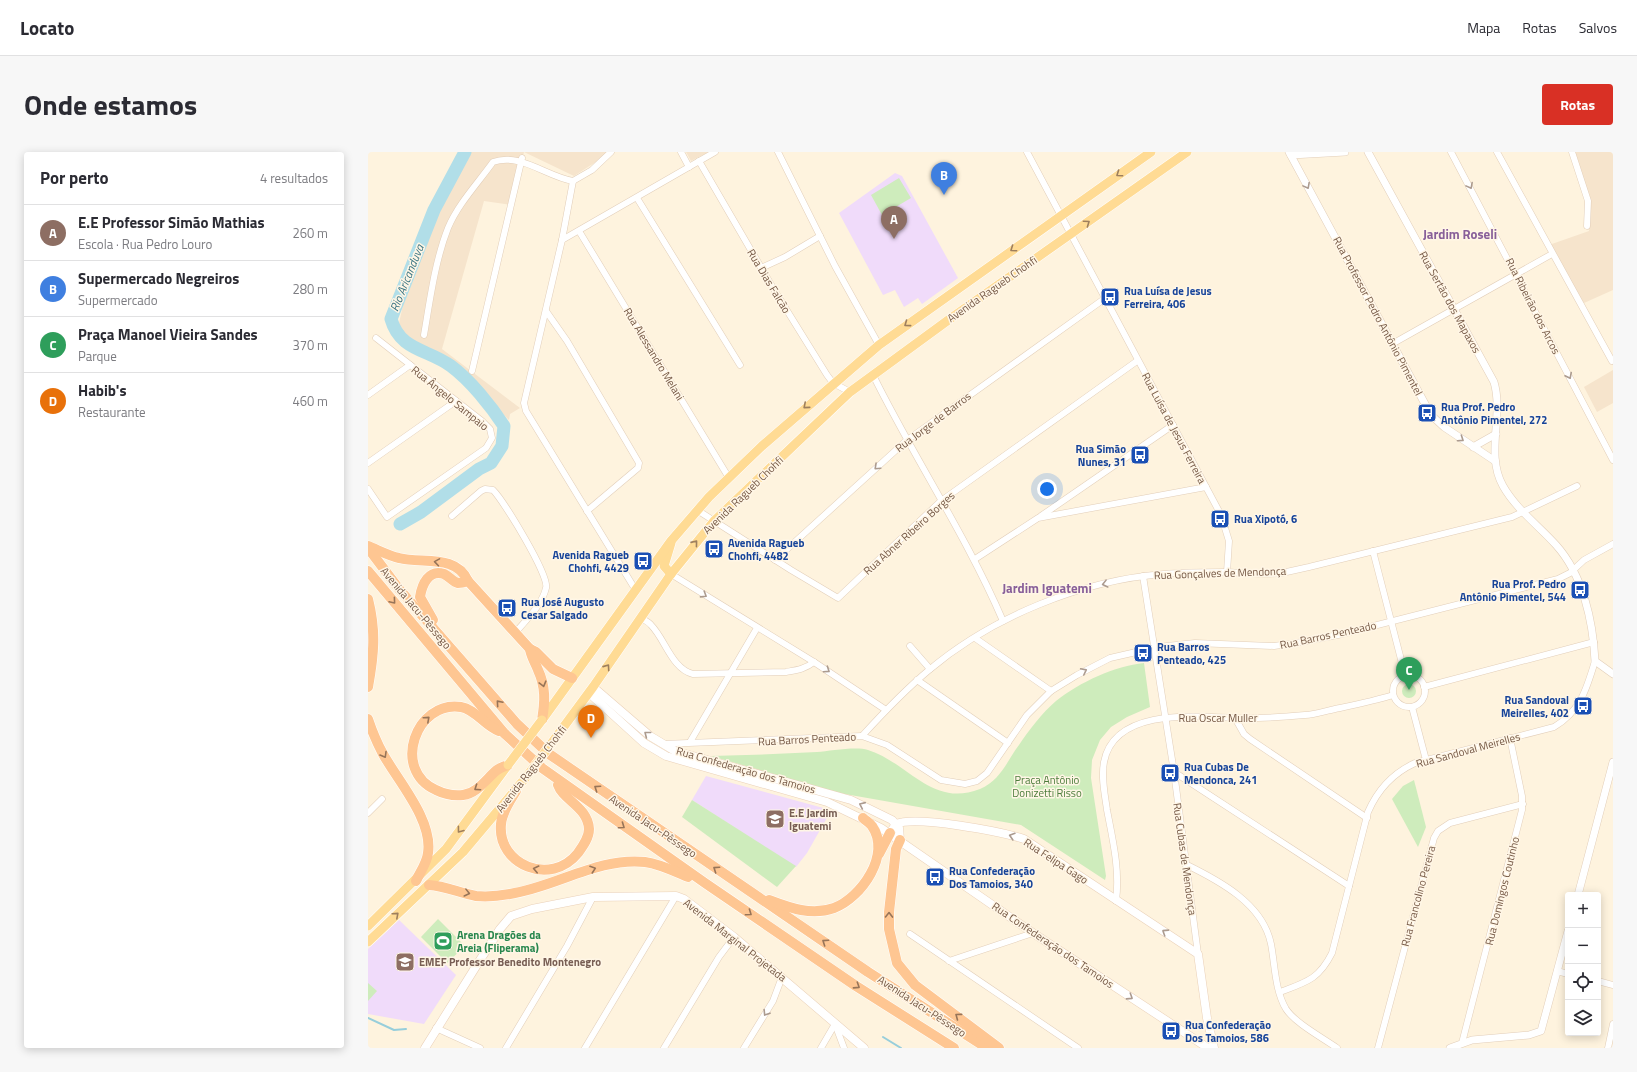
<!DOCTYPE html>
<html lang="pt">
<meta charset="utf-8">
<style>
:root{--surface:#fff;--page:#f7f7f7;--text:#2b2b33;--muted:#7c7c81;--line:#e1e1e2;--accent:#d93025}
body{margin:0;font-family:"Titillium Web",sans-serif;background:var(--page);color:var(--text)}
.controls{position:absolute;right:12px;bottom:12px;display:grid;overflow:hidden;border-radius:4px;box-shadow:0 2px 10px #0003}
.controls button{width:36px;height:36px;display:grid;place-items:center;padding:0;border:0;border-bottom:1px solid var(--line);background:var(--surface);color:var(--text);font:20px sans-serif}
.you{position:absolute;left:679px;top:337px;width:14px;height:14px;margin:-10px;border:3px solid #fff;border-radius:50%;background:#1a73e8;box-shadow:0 0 0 6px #1a73e833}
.badge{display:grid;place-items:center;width:26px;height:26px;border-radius:50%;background:var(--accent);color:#fff;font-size:13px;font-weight:700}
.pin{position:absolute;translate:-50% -33px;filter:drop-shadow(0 1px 2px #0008)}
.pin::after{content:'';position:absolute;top:21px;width:14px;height:12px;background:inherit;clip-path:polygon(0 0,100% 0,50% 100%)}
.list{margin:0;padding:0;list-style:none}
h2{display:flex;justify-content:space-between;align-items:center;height:52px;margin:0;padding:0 16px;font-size:17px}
h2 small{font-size:13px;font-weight:400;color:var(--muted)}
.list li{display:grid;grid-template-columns:26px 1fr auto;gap:12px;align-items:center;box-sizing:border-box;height:56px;padding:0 16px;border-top:1px solid var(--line)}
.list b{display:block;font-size:15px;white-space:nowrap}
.list p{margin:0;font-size:13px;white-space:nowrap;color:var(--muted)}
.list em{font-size:13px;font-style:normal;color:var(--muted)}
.icon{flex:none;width:22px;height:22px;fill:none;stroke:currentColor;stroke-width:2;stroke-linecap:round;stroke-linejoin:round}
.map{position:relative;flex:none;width:1245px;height:896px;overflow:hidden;border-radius:4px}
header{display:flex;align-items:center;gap:24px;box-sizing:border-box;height:56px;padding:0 20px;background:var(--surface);border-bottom:1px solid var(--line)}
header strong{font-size:19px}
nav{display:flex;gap:22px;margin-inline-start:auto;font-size:14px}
.intro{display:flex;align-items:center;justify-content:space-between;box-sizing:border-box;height:96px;padding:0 24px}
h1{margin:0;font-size:28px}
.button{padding:10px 18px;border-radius:4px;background:var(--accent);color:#fff;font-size:14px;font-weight:700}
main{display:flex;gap:24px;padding:0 24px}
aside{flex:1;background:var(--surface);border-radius:4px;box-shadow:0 2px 10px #0003}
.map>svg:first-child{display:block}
.residential{fill:#f6e4cc}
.education{fill:#f0dbfa}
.green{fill:#ceecbc}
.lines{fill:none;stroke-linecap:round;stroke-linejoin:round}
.stream{stroke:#97cedb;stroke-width:2}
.river{stroke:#b1dee8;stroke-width:13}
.minor-casing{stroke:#e2ceb9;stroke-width:7}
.tertiary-casing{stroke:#e2ceb9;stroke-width:8}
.secondary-casing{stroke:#ead1b9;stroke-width:9}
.primary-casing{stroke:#fff;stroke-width:10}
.trunk-casing{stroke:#fff;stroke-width:11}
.minor{stroke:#fff;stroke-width:6}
.tertiary{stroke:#fff;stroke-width:7}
.secondary{stroke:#fff;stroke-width:8}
.primary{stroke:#ffdb94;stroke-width:9}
.trunk{stroke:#fec692;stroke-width:10}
.primary-bridge-casing{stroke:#fff;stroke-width:10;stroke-linecap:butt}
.primary-bridge{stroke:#ffdb94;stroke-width:9}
.oneway{stroke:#9e7f5d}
.oneway2{stroke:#ac9b8f}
.oneway3{stroke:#977458}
.labels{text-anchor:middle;stroke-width:3;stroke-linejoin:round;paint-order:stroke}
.street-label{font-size:11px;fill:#755845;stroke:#fff6e6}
.transit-label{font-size:11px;font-weight:bold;fill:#164399;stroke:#fff6e6;text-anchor:start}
.park-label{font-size:11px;fill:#4c7c3b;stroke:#fff6e6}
.education-label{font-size:11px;font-weight:bold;fill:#785e54;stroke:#fff6e6;text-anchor:start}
.leisure-label{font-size:11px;font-weight:bold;fill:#27864d;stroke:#fff6e6;text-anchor:start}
.water-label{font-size:12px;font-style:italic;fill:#3a7583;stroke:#fff6e6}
.quarter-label{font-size:13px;font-weight:bold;fill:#885f99;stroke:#fff6e6}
</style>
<header>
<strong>Locato</strong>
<nav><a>Mapa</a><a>Rotas</a><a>Salvos</a></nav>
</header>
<div class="intro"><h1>Onde estamos</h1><a class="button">Rotas</a></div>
<main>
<aside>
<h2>Por perto<small>4 resultados</small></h2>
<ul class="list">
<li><span class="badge" style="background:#8d6e63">A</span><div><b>E.E Professor Simão Mathias</b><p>Escola · Rua Pedro Louro</p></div><em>260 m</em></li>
<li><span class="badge" style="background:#3f7fe0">B</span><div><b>Supermercado Negreiros</b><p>Supermercado</p></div><em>280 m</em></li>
<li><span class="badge" style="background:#2e9e5b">C</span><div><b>Praça Manoel Vieira Sandes</b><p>Parque</p></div><em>370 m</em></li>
<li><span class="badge" style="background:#e8710a">D</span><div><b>Habib's</b><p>Restaurante</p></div><em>460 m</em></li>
</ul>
</aside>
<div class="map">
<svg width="1245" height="896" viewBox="0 0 1245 896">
<rect width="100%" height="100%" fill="#fef3de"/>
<g class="residential">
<polygon points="97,0 240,0 237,4 206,24 156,0 144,53 116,49 74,197 152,256 142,262 141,268 85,212 63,197 36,189 29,180 44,113 66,58"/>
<polygon points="318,0 341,0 323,9"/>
<polygon points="1207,0 1245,0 1245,138 1216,151 1181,93 1221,79 1222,48"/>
<polygon points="1245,218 1245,251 1229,260 1216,235"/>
</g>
<g class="education">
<polygon points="527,21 534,24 590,126 554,152 550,146 536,155 527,138 515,143 471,61"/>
<polygon points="338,624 459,657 461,660 460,664 439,701 428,715 324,648"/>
<polygon points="31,768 88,823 56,872 0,862 0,797"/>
</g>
<g class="green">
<polygon points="531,26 543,46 514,63 503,43"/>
<path d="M776 511 782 555 759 565 743 575 732 588 724 608 723 626 738 724 737 728 653 673 471 641 343 604C378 603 414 602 449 600 462 599 488 594 500 598 541 611 564 656 612 637 632 629 639 609 651 593 661 578 674 561 688 549 712 530 747 514 776 511Z"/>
<circle cx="1041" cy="539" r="7"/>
<polygon points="1046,628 1058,675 1050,695 1024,647 1035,634"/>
<polygon points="324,648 428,714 409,735 314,665"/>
<polygon points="70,767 97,794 79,811 53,785"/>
<polygon points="0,831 9,839 0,849"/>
</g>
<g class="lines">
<g class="stream">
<polyline points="0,866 26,878 38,877"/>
<polyline points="515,885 533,896"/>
</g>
<path class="river" d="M32 372 53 360 111 317 123 311 134 294 136 274C123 254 102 228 83 214 60 197 32 199 23 167L66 58 97 0"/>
<defs>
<g id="minor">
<polyline points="313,0 321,15"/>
<polyline points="410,0 467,114 511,193"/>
<polyline points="659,0 853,363 861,389 859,420"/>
<polyline points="1083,0 1245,308"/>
<polyline points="1129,0 1244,209"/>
<polyline points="1204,0 1220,49 1219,74"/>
<polyline points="331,9 405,136 459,223 465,231 482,240"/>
<polyline points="205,29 194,88 156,251 158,259 267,437"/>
<polyline points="205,29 224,18 243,0"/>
<polyline points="269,46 372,213"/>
<polyline points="211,79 361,326"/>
<polyline points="194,88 347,0"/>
<polyline points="393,116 417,105 452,84"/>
<polyline points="178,159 199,189 271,311 270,316 219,359"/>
<path d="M56 183C62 148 67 109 80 76 90 52 110 31 125 10 152 0 179 25 205 29"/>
<polyline points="1024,192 1184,102"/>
<polyline points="104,219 154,6"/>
<path d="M505 223C546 306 598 383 635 469"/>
<polyline points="0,243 42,213"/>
<polyline points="0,311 88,249"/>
<polyline points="0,337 19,365 118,296 124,286 122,277 114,269 8,186"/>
<polyline points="329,358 423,418 470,446 573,349 769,209"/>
<path d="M84 364 113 339 117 337 125 338C135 348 182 424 178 436 174 453 158 468 147 481"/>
<polyline points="673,364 805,273"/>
<polyline points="1005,399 1037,523"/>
<polyline points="607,407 670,366 838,335"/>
<polyline points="407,408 538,289 736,147"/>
<polyline points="303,422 446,510 518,558"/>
<polyline points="775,424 806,620 830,802"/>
<path d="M273 466C276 468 281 470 283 473 297 487 304 517 325 522L418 520C429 518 437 517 446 510"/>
<polyline points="607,486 683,539"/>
<polyline points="542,494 562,517"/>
<circle cx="1041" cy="539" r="16"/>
<polyline points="549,528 640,591"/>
<polyline points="1056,535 1226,490"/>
<polyline points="1044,555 1058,608"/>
<polyline points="867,566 876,582 882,587 999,666"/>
<path d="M494 584C515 561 537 538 561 518 624 465 714 428 796 422 817 420 838 420 859 420 877 421 896 423 914 421 923 419 932 417 941 415L1144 365 1209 334"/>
<polyline points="322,590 389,476"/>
<polyline points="295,592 494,584 519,593 573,628 597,632 609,629 619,621 659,563 683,539 709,523 742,506 790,495 827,491 906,494 934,490 970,483 1190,427 1202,421 1216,408 1245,392"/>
<polyline points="806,620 981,734"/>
<polyline points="0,661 14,647"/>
<path d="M817 712C852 729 895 752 903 792 907 813 907 839 918 857 927 871 955 886 969 896"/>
<path d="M748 749C752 718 745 689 739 658 737 643 733 626 736 610 746 556 827 564 867 566 890 567 914 565 937 563 947 563 957 559 967 557 986 553 1006 549 1025 543"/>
<polyline points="542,782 710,896"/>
<polyline points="581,809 665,781"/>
<polyline points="1189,819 1200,822"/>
<polyline points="1230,829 1245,833"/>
<path d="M912 840C939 830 951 827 964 801L1000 660C1010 637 1025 621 1047 611L1186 575C1212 560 1219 536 1227 509"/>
<polyline points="467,872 476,896"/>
<polyline points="68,876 112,896"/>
<polyline points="1094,891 1154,658 1154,644 1142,586"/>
<polyline points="138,896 199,794 225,745"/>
<polyline points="217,896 308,744"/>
<polyline points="296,896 351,805 366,785"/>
<polyline points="376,896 405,849 414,825"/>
<polyline points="453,896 467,872"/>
<polyline points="1010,896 1066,686 1070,679 1082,671 1155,652"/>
<polyline points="1240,896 1245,872"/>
</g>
<g id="tertiary">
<polyline points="921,0 1063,263 1076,275 1127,309"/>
<path d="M1000 0 1126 230C1136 264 1117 302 1135 334 1148 357 1171 374 1188 393 1215 423 1225 469 1227 509L1245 522"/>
<polyline points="923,3 977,0"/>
<polyline points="1105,295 1128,282"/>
<polyline points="1210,743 1245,610"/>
<polyline points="1082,896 1104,888 1161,883 1173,879 1200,779"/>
</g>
<g id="secondary">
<polyline points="225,535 282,584 307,599 483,648 524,668 531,676 532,688"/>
<polyline points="221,541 276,591 298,604 459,650 513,676 665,781 840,896"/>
<path d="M522 681 528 672C548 663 634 680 656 687L830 802 839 866 846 896"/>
<polyline points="57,896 112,808 132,777 143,764 164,757 225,745 308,744 316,747 366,785 496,896"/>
</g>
<g id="primary">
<polyline points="303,391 296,414 303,422"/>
<polyline points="174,568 303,389 341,345 394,294 511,193 783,0"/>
<polyline points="183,592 225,535 303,422 346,369 482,240 579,169 819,0"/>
<polyline points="0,774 78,697 140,613"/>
<polyline points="0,790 95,700 159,624"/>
</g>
<g id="trunk">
<path d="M0 394C10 398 21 404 31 406 55 412 88 402 100 429L162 497 168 500 185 517 204 526"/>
<polyline points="0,396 31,437 149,572 181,602 500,820 619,896"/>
<polyline points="0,419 136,581 174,616 337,731 488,834 586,896"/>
<path d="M0 447C8 479 6 502 0 535"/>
<path d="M65 468 52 445C54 432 61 417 76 422 81 424 85 430 90 431 93 431 97 430 100 429"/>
<path d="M162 497C163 505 167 510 170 518 178 535 177 550 174 568"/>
<path d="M0 567C4 579 9 591 15 602 30 629 65 668 60 701 59 711 52 720 48 729"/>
<path d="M131 579C117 574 107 557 93 555 48 548 23 618 68 638 76 642 86 644 95 643 110 641 119 626 129 618 132 616 137 614 140 613"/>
<path d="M148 639C142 649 134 660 133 672 129 713 183 735 210 701 215 694 221 686 221 677 220 655 195 648 190 633"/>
<polyline points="532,688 528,697 521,760 521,777 529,811 547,833 631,896"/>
<polyline points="511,702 522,681"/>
<path d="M61 733C77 734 92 741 108 744 119 745 131 744 142 742 188 735 230 705 277 710 292 712 306 719 320 725"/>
<path d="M401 748C422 756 444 764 466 756 493 746 524 702 504 674 502 671 498 669 495 666"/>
</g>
</defs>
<use href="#minor" class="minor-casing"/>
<use href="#tertiary" class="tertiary-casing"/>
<use href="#secondary" class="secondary-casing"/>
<use href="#primary" class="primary-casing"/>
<use href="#trunk" class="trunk-casing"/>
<use href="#minor" class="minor"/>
<use href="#tertiary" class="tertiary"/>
<use href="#secondary" class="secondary"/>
<use href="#primary" class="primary"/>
<use href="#trunk" class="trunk"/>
<defs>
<g id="primary-bridge">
<polyline points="140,613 174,568"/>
<polyline points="159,624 183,592"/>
</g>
</defs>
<use href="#primary-bridge" class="primary-bridge-casing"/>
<use href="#primary-bridge" class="primary-bridge"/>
</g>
<defs><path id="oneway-chevron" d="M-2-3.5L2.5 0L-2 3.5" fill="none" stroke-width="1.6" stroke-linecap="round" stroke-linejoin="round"/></defs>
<g class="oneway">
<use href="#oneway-chevron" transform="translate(751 22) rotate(145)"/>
<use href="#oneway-chevron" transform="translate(719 71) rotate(-35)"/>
<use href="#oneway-chevron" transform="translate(645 97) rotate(145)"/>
<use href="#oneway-chevron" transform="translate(539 172) rotate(144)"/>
<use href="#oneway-chevron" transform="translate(438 254) rotate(139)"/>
<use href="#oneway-chevron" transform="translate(327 391) rotate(-51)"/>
<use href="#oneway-chevron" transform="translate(239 515) rotate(-55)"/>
<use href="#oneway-chevron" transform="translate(92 678) rotate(127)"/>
<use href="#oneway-chevron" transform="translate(28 763) rotate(-42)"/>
</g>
<g class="oneway2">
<use href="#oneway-chevron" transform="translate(939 34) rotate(62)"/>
<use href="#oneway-chevron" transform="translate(1102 34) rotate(62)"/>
<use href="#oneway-chevron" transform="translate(1201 224) rotate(63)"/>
<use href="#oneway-chevron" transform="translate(1093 287) rotate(34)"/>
<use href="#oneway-chevron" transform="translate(509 315) rotate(137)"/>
<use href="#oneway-chevron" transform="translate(737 432) rotate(166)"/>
<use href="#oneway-chevron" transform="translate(336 443) rotate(32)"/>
<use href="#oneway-chevron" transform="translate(459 518) rotate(34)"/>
<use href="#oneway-chevron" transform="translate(716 519) rotate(-27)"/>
<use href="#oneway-chevron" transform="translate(279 582) rotate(-142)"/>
<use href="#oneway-chevron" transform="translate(494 653) rotate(-156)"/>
<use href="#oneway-chevron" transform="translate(644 684) rotate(-163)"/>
<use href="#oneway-chevron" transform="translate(797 780) rotate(-147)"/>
<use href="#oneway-chevron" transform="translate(762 845) rotate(33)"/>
<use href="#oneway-chevron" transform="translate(398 861) rotate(122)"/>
</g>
<g class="oneway3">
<use href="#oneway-chevron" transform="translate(69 410) rotate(-171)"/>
<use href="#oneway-chevron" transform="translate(25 449) rotate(50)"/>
<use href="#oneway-chevron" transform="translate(175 532) rotate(75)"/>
<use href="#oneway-chevron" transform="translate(131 551) rotate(-131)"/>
<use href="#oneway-chevron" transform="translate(59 567) rotate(-42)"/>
<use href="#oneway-chevron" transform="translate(16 603) rotate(60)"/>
<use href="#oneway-chevron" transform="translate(109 636) rotate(146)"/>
<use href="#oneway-chevron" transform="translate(229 636) rotate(-146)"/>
<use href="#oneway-chevron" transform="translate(254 674) rotate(35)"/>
<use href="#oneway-chevron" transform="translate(168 717) rotate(-167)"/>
<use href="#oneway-chevron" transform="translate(225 717) rotate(-19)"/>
<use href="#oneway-chevron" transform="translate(348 717) rotate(-146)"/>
<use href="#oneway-chevron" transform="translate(99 741) rotate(14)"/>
<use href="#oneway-chevron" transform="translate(381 761) rotate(35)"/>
<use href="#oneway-chevron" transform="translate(521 763) rotate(-89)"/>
<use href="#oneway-chevron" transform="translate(457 790) rotate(-146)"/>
<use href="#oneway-chevron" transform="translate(489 834) rotate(33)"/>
<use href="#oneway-chevron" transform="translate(590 864) rotate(-143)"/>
</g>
<defs>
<symbol id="bus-square" viewBox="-11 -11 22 22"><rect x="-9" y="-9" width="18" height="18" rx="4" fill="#1a4fb4" stroke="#fff6e6"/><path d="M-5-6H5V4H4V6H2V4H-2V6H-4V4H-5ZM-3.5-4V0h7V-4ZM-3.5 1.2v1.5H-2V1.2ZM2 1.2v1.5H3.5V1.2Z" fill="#fff"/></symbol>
<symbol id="school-square" viewBox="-11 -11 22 22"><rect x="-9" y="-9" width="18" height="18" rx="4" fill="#8d6e63" stroke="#fff6e6"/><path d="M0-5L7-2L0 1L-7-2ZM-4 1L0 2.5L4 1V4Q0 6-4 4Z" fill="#fff"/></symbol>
<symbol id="stadium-square" viewBox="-11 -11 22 22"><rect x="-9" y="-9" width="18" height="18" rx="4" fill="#2e9e5b" stroke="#fff6e6"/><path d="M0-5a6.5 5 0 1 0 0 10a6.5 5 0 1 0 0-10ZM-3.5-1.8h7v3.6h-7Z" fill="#fff"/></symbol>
</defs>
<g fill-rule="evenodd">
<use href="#bus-square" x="731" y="134" width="22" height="22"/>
<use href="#bus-square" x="1048" y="250" width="22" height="22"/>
<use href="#bus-square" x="761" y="292" width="22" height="22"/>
<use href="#bus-square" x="841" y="356" width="22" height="22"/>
<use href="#bus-square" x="335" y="386" width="22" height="22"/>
<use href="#bus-square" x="264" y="398" width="22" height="22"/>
<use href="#bus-square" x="1201" y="427" width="22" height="22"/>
<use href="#bus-square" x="128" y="445" width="22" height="22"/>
<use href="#bus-square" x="764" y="490" width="22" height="22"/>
<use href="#bus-square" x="1204" y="543" width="22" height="22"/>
<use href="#bus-square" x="791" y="610" width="22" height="22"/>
<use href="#school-square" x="396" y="656" width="22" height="22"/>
<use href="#bus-square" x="556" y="714" width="22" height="22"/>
<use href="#stadium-square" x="64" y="778" width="22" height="22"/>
<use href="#school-square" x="26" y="799" width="22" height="22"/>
<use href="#bus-square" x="792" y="868" width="22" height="22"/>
</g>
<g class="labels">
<g class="street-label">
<text transform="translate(401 129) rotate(59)" y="4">Rua Dias Falcão</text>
<text transform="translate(624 137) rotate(-35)" y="4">Avenida Ragueb Chohfi</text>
<text transform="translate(1082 150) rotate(61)" y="4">Rua Sertão dos Mapaxos</text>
<text transform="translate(1165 154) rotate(63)" y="4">Rua Ribeirão dos Arcos</text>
<text transform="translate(1010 164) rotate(62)" y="4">Rua Professor Pedro Antônio Pimentel</text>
<text transform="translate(286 202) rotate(59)" y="4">Rua Alessandro Melani</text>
<text transform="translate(82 246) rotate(39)" y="4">Rua Ângelo Sampaio</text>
<text transform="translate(565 270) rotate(-37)" y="4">Rua Jorge de Barros</text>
<text transform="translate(806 276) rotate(62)" y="4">Rua Luísa de Jesus Ferreira</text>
<text transform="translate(375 343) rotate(-44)" y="4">Avenida Ragueb Chohfi</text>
<text transform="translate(541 381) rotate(-42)" y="4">Rua Abner Ribeiro Borges</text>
<text transform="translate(852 421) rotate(-2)" y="4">Rua Gonçalves de Mendonça</text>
<text transform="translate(48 456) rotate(50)" y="4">Avenida Jacu-Pêssego</text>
<text transform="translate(960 483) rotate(-12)" y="4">Rua Barros Penteado</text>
<text x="850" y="570">Rua Oscar Muller</text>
<text transform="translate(439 587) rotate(-3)" y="4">Rua Barros Penteado</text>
<text transform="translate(1100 598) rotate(-15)" y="4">Rua Sandoval Meirelles</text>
<text transform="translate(163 617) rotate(-52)" y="4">Avenida Ragueb Chohfi</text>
<text transform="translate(378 618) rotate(16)" y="4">Rua Confederação dos Tamoios</text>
<text transform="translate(285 674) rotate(34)" y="4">Avenida Jacu-Pêssego</text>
<text transform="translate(817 707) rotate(82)" y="4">Rua Cubas de Mendonça</text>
<text transform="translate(688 709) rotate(33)" y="4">Rua Felipa Gago</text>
<text transform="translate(1134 739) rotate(-76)" y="4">Rua Domingos Coutinho</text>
<text transform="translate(1050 744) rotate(-75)" y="4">Rua Francolino Pereira</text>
<text transform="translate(367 788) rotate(38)" y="4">Avenida Marginal Projetada</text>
<text transform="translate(685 793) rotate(34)" y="4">Rua Confederação dos Tamoios</text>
<text transform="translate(554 854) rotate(33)" y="4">Avenida Jacu-Pêssego</text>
</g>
<g class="transit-label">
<text x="756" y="143">Rua Luísa de Jesus<tspan x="756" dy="13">Ferreira, 406</tspan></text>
<text x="1073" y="259">Rua Prof. Pedro<tspan x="1073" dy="13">Antônio Pimentel, 272</tspan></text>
<text x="758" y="301" text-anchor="end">Rua Simão<tspan x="758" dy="13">Nunes, 31</tspan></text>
<text x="866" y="371">Rua Xipotó, 6</text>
<text x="360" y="395">Avenida Ragueb<tspan x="360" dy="13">Chohfi, 4482</tspan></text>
<text x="261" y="407" text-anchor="end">Avenida Ragueb<tspan x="261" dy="13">Chohfi, 4429</tspan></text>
<text x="1198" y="436" text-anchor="end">Rua Prof. Pedro<tspan x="1198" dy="13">Antônio Pimentel, 544</tspan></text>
<text x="153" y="454">Rua José Augusto<tspan x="153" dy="13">Cesar Salgado</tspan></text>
<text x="789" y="499">Rua Barros<tspan x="789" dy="13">Penteado, 425</tspan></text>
<text x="1201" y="552" text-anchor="end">Rua Sandoval<tspan x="1201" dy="13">Meirelles, 402</tspan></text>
<text x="816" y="619">Rua Cubas De<tspan x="816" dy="13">Mendonca, 241</tspan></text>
<text x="581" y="723">Rua Confederação<tspan x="581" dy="13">Dos Tamoios, 340</tspan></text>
<text x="817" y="877">Rua Confederação<tspan x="817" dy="13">Dos Tamoios, 586</tspan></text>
</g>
<g class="park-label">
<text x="679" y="632">Praça Antônio<tspan x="679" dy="13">Donizetti Risso</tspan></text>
</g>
<g class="education-label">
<text x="421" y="665">E.E Jardim<tspan x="421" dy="13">Iguatemi</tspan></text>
<text x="51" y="814">EMEF Professor Benedito Montenegro</text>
</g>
<g class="leisure-label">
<text x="89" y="787">Arena Dragões da<tspan x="89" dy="13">Areia (Fliperama)</tspan></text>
</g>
<g class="water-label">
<text transform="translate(39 126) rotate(-68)" y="4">Rio Aricanduva</text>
</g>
<g class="quarter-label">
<text x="1092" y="87">Jardim Roseli</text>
<text x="679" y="441">Jardim Iguatemi</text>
</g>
</g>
</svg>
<div class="controls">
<button>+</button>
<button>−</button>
<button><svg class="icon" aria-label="locate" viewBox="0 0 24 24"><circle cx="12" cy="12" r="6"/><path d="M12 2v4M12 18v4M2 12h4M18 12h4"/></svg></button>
<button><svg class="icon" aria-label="layers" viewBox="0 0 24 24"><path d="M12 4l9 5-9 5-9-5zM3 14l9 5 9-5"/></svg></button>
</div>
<div class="you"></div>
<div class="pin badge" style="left:526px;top:87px;background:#8d6e63">A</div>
<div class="pin badge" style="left:576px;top:43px;background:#3f7fe0">B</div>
<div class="pin badge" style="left:1041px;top:538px;background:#2e9e5b">C</div>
<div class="pin badge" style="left:223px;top:586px;background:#e8710a">D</div>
</div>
</main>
